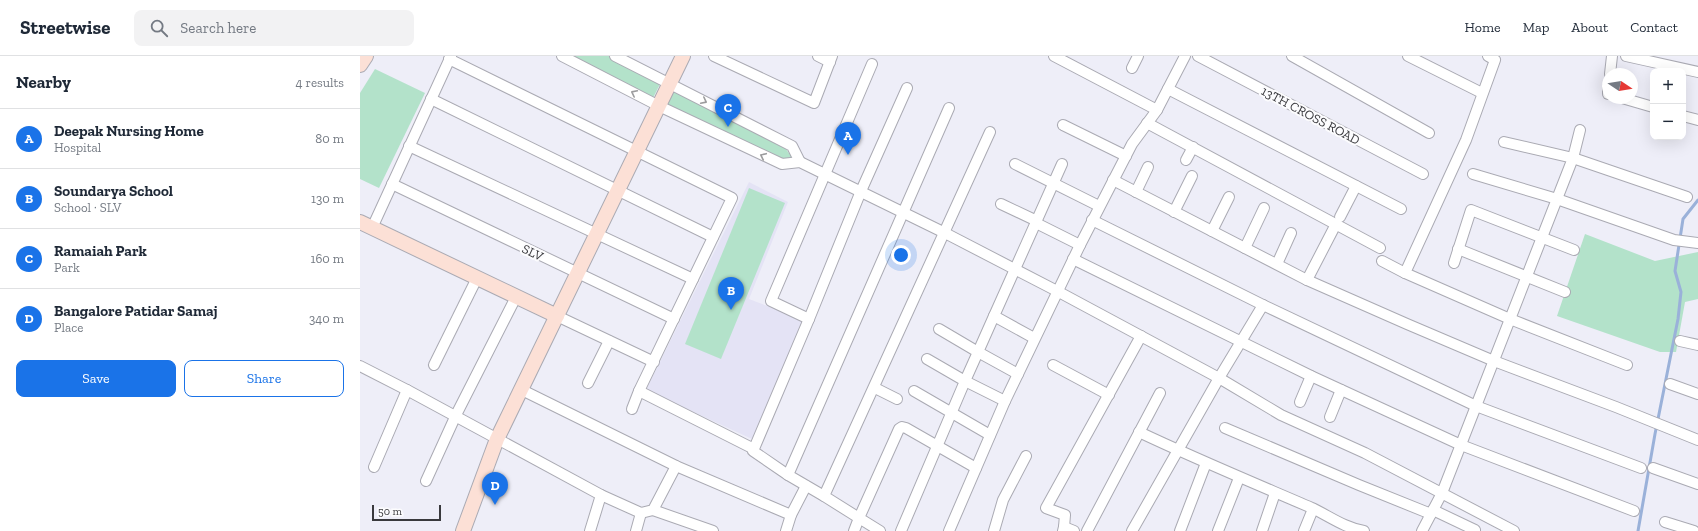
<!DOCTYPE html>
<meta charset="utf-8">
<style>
:root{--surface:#fff;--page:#f2f2f3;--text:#1f2937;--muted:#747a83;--line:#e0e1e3;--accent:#1a73e8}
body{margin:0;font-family:"Zilla Slab",serif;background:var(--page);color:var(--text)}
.controls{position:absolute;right:12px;top:12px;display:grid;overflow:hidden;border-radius:8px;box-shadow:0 4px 16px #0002}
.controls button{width:36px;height:36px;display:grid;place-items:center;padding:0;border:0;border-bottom:1px solid var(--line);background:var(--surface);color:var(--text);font:20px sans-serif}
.compass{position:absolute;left:1242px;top:12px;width:36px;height:36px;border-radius:50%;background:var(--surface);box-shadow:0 4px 16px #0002;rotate:102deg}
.scale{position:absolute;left:12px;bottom:10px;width:69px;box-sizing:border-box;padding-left:4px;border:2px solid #39393d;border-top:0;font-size:11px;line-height:14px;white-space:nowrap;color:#39393d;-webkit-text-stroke:3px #fcfcfe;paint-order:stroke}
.you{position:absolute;left:541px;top:199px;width:14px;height:14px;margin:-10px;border:3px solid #fff;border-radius:50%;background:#1a73e8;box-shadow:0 0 0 6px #1a73e833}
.badge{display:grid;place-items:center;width:26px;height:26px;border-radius:50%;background:var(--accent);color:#fff;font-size:13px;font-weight:700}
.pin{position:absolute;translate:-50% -33px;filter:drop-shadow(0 1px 2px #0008)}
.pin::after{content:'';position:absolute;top:21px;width:14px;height:12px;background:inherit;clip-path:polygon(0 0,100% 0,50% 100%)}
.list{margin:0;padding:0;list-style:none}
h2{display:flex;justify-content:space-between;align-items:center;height:52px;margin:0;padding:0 16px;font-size:17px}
h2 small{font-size:13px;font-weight:400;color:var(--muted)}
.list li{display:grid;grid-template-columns:26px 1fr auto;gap:12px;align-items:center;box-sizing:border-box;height:60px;padding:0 16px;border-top:1px solid var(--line)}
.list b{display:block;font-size:15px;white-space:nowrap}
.list p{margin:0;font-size:13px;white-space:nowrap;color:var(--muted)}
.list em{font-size:13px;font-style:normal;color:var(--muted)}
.actions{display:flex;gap:8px;padding:12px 16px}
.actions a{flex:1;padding:9px 0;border:1px solid var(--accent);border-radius:8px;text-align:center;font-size:14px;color:var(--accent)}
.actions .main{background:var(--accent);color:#fff}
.icon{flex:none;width:22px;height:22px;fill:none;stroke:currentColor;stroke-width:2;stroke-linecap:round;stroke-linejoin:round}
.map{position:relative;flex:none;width:1338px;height:475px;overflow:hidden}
header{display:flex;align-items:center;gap:24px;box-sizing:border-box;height:56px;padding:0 20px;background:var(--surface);border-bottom:1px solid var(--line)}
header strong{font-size:19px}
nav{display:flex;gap:22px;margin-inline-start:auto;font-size:14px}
.search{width:280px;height:36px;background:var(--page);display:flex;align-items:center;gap:10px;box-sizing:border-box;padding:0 14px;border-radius:8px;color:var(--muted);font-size:15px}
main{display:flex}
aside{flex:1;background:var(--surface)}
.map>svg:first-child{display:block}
.built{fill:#e4e3f5}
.green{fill:#b3e2ca}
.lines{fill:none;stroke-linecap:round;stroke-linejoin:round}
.stream{stroke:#9ab1d9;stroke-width:3}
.street-casing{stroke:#aaaab3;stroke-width:12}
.secondary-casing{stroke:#aaaab3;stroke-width:16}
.street{stroke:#fff;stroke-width:10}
.secondary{stroke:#fce0d6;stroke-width:14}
.oneway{stroke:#9c9c9e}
.labels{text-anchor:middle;stroke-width:4;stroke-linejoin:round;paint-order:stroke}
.street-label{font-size:13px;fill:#39393d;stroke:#fcfcfe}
</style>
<header>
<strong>Streetwise</strong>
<div class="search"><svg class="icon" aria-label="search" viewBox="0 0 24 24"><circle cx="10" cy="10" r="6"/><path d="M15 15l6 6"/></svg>Search here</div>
<nav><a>Home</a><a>Map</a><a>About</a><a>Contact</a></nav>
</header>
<main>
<aside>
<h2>Nearby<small>4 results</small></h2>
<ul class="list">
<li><span class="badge">A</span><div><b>Deepak Nursing Home</b><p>Hospital</p></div><em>80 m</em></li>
<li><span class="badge">B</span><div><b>Soundarya School</b><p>School · SLV</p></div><em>130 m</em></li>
<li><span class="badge">C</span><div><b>Ramaiah Park</b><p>Park</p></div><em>160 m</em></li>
<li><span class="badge">D</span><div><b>Bangalore Patidar Samaj</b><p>Place</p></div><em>340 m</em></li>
</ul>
<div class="actions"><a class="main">Save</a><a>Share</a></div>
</aside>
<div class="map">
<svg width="1338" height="475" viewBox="0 0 1338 475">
<rect width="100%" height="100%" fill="#eeeef8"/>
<polygon class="built" points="389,126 428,146 389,243 443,264 392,383 286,334"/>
<g class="green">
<polygon points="208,0 250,0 301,26 292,44"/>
<polygon points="15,13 65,37 19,132 0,123 0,37"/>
<polygon points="312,33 426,93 433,103 420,105 305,50"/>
<polygon points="389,132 425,147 361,303 325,288"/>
<polygon points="1225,178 1295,205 1338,196 1338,243 1325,246 1316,296 1300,296 1197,260"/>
</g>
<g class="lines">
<polyline class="stream" points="1278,475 1295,378 1318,263 1321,236 1315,215 1323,163 1338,144"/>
<defs>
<g id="street">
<polyline points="202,0 299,50 422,108 440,106 585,177 697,235 859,322 921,359 1005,397 1154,475"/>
<polyline points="255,0 432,90 440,106"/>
<polyline points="354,0 454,47 472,0"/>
<polyline points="458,0 470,6"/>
<polyline points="694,0 797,54"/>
<polyline points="838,0 1063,118"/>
<polyline points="932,0 1069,77"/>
<polyline points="1048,0 1122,37"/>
<polyline points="1128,0 1135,4 1106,84 1045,217 1150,263 1267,309"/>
<polyline points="1266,0 1338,16"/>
<polyline points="89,3 372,142 279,335 394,393"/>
<polyline points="772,12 778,0"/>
<polyline points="1250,18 1252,0"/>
<polyline points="1248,31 1248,38"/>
<polyline points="808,33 1041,153"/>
<polyline points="1262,42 1293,51"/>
<polyline points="71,43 353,181"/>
<polyline points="1323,60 1338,64"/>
<polyline points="787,67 1020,192"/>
<polyline points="703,69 766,100"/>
<polyline points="1144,86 1213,102 1327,141"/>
<polyline points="49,90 333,223"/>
<polyline points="826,104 833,91"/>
<polyline points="655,108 739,150"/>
<polyline points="1113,118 1197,143 1314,184 1338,187"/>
<polyline points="753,124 947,224 1047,268 1134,305 1256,351 1338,384"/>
<polyline points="32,128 314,263"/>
<polyline points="776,136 788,111"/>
<polyline points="641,148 677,165"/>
<polyline points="814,156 832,120"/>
<polyline points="980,161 996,130"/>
<polyline points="732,164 903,249 1116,350 1281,412"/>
<polyline points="676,167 720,189"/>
<polyline points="12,172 91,0"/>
<polyline points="852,175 869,141"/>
<polyline points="885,192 904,152"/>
<polyline points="1098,193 1205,236"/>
<polyline points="713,203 951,320 1101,389 1274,455"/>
<polyline points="1022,205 1045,217"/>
<polyline points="1094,207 1111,154 1214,194"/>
<polyline points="917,208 931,177"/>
<polyline points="947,224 976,168"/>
<polyline points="197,260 294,306"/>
<polyline points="634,260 618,296 658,318"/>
<polyline points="449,263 411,245 512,8"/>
<polyline points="579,273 618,296 605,325 645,345"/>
<polyline points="674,282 634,260 702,108"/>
<polyline points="1320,285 1338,289"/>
<polyline points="74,309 117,222"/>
<polyline points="693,309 749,339"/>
<polyline points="0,310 47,334"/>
<polyline points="228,327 249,285"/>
<polyline points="1310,328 1338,338"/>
<polyline points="515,332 537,343"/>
<polyline points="162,334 316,410 431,459"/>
<polyline points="554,335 630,379"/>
<polyline points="940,346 951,320"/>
<polyline points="272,353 279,335"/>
<polyline points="970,361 981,334"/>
<polyline points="865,372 999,429 1071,458"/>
<path d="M779 376C836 403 894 427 952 452 969 460 985 472 1004 475"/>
<polyline points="14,411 47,334 241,439 281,457 293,454 316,410"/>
<polyline points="1293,412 1338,428"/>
<polyline points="428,419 393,395 449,263 501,135 547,32"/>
<polyline points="66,425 96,359 156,241"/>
<polyline points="464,440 428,419 589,52"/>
<polyline points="293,454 353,475"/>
<polyline points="1073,454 1115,474"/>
<polyline points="1305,466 1334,475"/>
<polyline points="704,471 705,459 686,452 781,280"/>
<polyline points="230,475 241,439"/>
<polyline points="276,475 281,457"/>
<polyline points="426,475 431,459 446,430"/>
<polyline points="494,475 499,462 464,440 630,76"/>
<polyline points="520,475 499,462 539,373 542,371 546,372 616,412"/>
<polyline points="541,475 605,325 567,303"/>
<polyline points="589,475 645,345 720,189 772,88 797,54 825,0"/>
<polyline points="634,475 643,444 666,400"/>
<polyline points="703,475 704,471 714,475"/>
<polyline points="727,475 800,337"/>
<polyline points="772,475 859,322 903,249"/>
<polyline points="820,475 846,407"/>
<polyline points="858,475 879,422"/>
<polyline points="902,475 915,437"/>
<polyline points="944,475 953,453"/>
<polyline points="1062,475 1082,437 1213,102 1220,74"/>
</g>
<g id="secondary">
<polyline points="0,9 6,0"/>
<polyline points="0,166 197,260"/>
<polyline points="103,475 137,383 323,0"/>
</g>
</defs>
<use href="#street" class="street-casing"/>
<use href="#secondary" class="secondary-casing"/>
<use href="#street" class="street"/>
<use href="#secondary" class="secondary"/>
</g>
<defs><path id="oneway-chevron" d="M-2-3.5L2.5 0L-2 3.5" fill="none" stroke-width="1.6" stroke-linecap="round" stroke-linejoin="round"/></defs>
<g class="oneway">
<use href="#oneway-chevron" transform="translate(274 37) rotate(-153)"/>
<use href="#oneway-chevron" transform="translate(344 45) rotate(27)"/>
<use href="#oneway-chevron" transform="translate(403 100) rotate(-155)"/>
</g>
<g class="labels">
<g class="street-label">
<text transform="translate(951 59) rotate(28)" y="5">13TH CROSS ROAD</text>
<text transform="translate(173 196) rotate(26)" y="5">SLV</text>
</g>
</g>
</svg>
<div class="controls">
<button>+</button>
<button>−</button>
</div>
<svg class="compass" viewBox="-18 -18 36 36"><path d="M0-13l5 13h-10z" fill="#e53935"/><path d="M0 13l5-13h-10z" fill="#747a83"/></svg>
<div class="scale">50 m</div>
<div class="you"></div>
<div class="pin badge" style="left:488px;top:99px">A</div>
<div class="pin badge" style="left:371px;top:254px">B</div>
<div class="pin badge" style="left:368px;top:71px">C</div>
<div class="pin badge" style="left:135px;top:449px">D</div>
</div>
</main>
